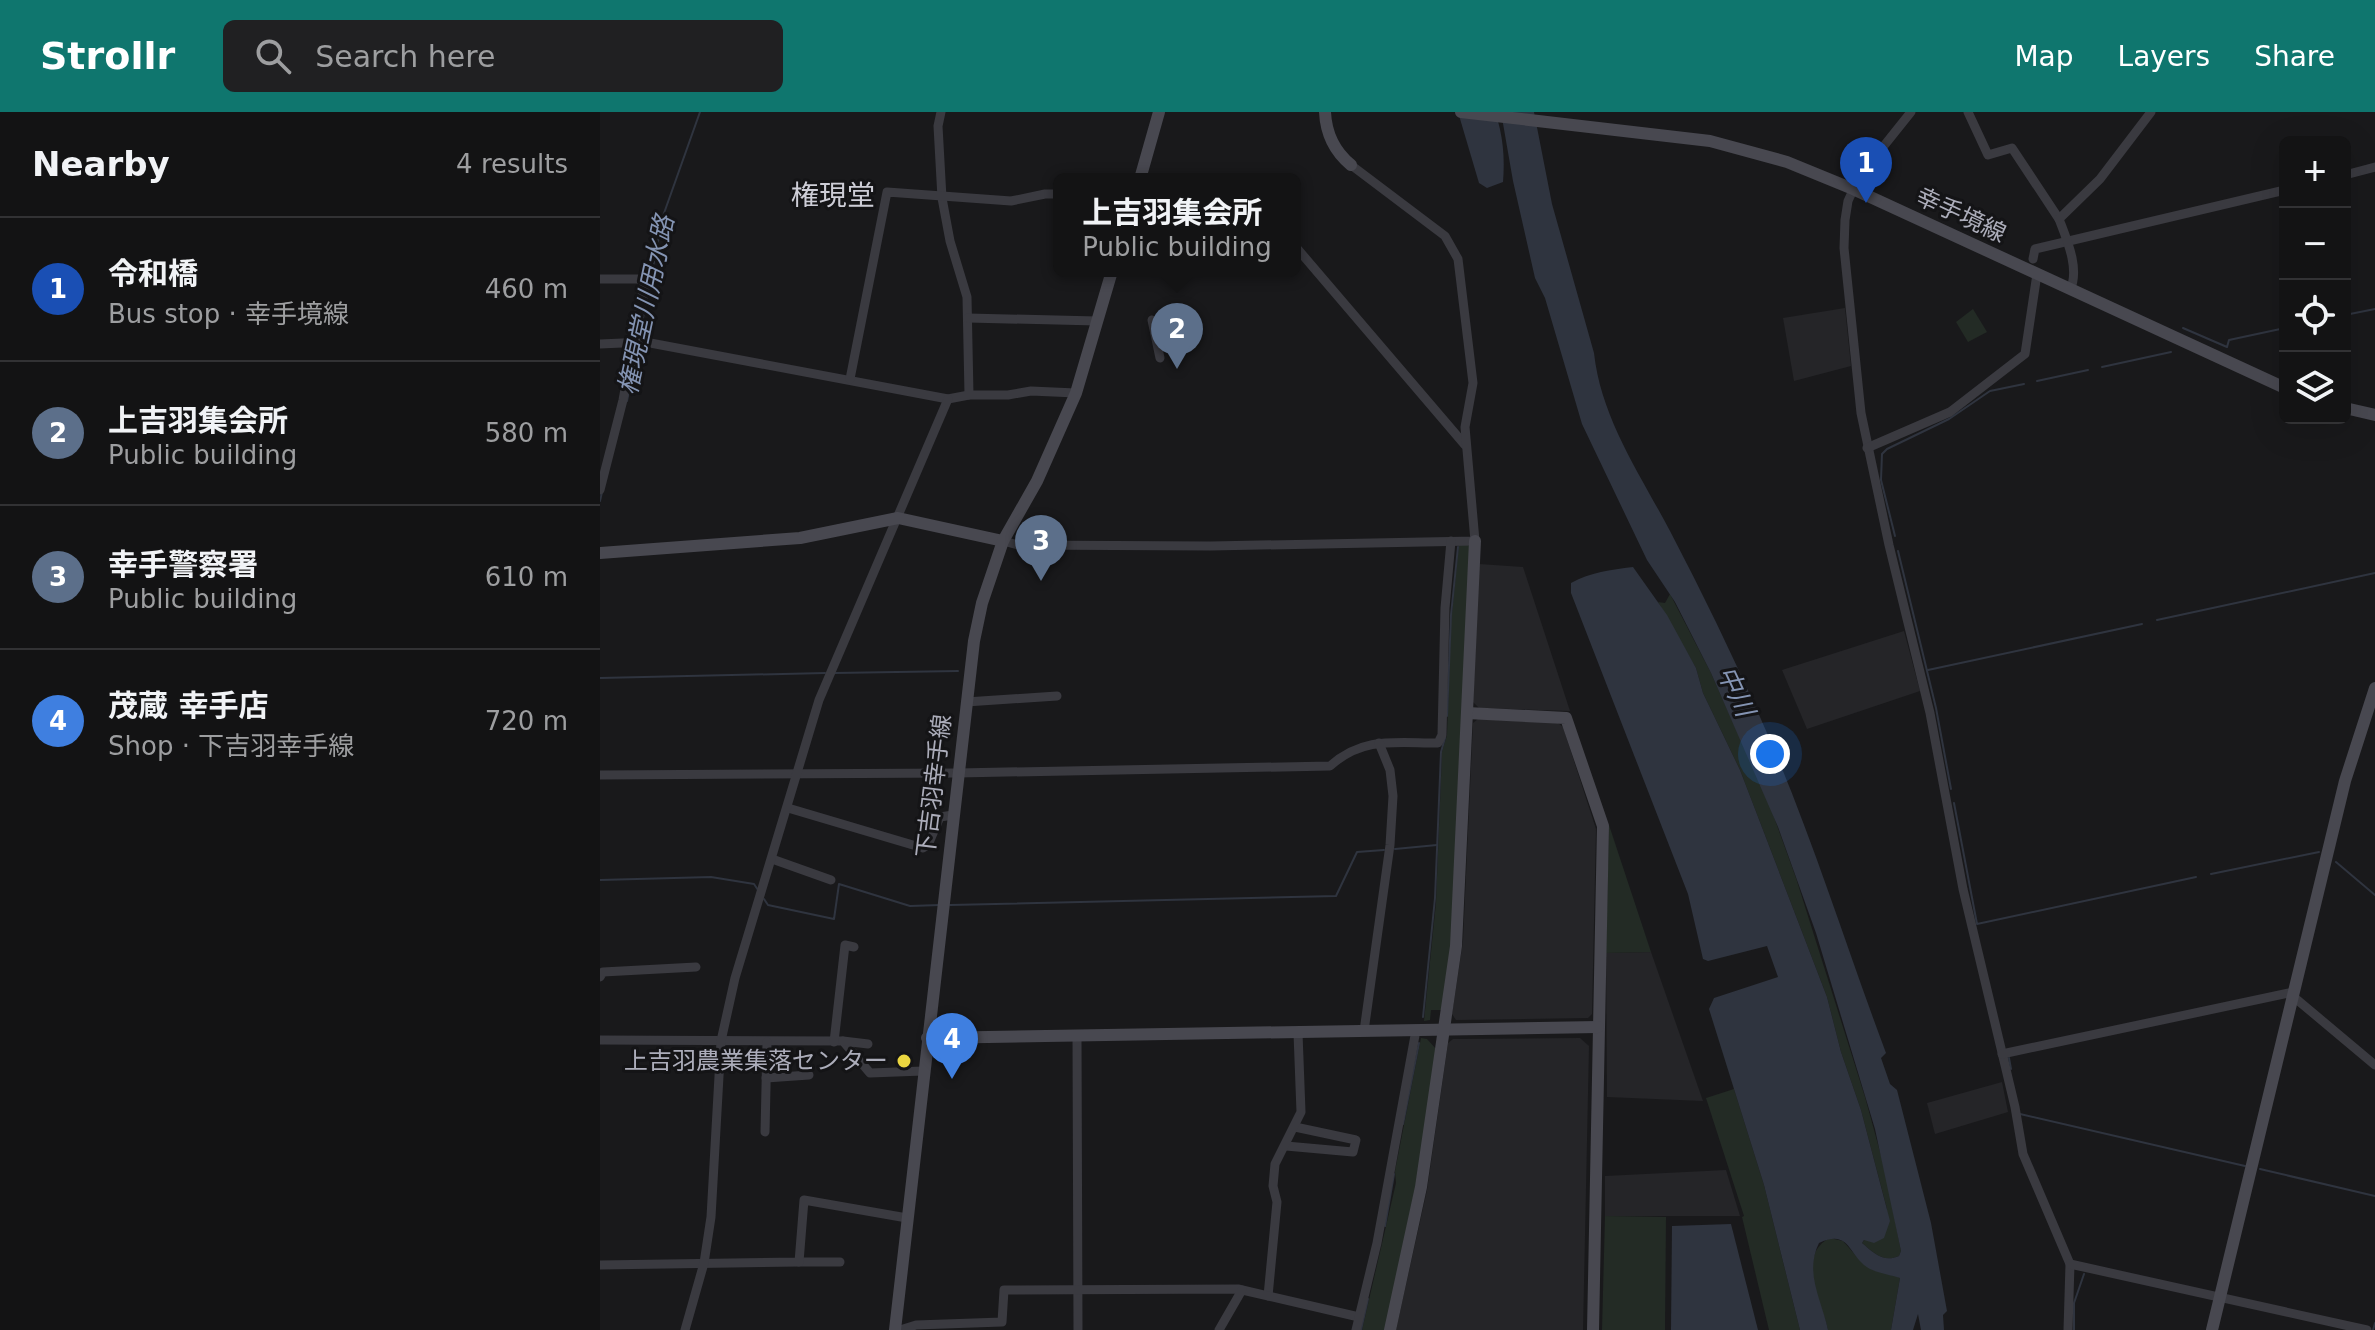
<!DOCTYPE html>
<meta charset="utf-8">
<style>
:root{--surface:#131314;--page:#202022;--text:#f1f3f6;--muted:#9d9ea0;--line:#323234;--accent:#0f766e}
body{margin:0;font-family:"DejaVu Sans","Noto Sans JP",sans-serif;background:var(--page);color:var(--text)}
.controls{position:absolute;right:24px;top:24px;display:grid;overflow:hidden;border-radius:12px;box-shadow:0 8px 32px #0002}
.controls button{width:72px;height:72px;display:grid;place-items:center;padding:0;border:0;border-bottom:2px solid var(--line);background:var(--surface);color:var(--text);font:40px sans-serif}
.you{position:absolute;left:1170px;top:642px;width:28px;height:28px;margin:-20px;border:6px solid #fff;border-radius:50%;background:#1a73e8;box-shadow:0 0 0 12px #1a73e833}
.badge{display:grid;place-items:center;width:52px;height:52px;border-radius:50%;background:var(--accent);color:#fff;font-size:26px;font-weight:700}
.pin{position:absolute;translate:-50% -66px;filter:drop-shadow(0 2px 4px #0008)}
.pin::after{content:'';position:absolute;top:42px;width:28px;height:24px;background:inherit;clip-path:polygon(0 0,100% 0,50% 100%)}
.popup{position:absolute;left:453px;top:61px;width:248px;height:104px;box-sizing:border-box;display:grid;place-content:center;border-radius:12px;background:var(--surface);filter:drop-shadow(0 2px 6px #0005);font-size:26px;white-space:nowrap;color:var(--muted)}
.popup b{font-size:30px;color:var(--text)}
.popup::after{content:'';position:absolute;left:50%;top:100%;margin-left:-16px;border:16px solid transparent;border-top-color:var(--surface)}
.list{margin:0;padding:0;list-style:none}
h2{display:flex;justify-content:space-between;align-items:center;height:104px;margin:0;padding:0 32px;font-size:34px}
h2 small{font-size:26px;font-weight:400;color:var(--muted)}
.list li{display:grid;grid-template-columns:52px 1fr auto;gap:24px;align-items:center;box-sizing:border-box;height:144px;padding:0 32px;border-top:2px solid var(--line)}
.list b{display:block;font-size:30px;white-space:nowrap}
.list p{margin:0;font-size:26px;white-space:nowrap;color:var(--muted)}
.list em{font-size:26px;font-style:normal;color:var(--muted)}
.icon{flex:none;width:44px;height:44px;fill:none;stroke:currentColor;stroke-width:2;stroke-linecap:round;stroke-linejoin:round}
.map{position:relative;flex:none;width:1775px;height:1218px;overflow:hidden}
header{display:flex;align-items:center;gap:48px;box-sizing:border-box;height:112px;padding:0 40px;background:var(--accent);color:#fff}
header strong{font-size:38px}
nav{display:flex;gap:44px;margin-inline-start:auto;font-size:28px}
.search{width:560px;height:72px;background:var(--page);display:flex;align-items:center;gap:20px;box-sizing:border-box;padding:0 28px;border-radius:12px;color:var(--muted);font-size:30px}
main{display:flex}
aside{flex:1;background:var(--surface)}
.map>svg:first-child{display:block}
.built{fill:#252528}
.green{fill:#232b25}
.water{fill:#2f343f}
.lines{fill:none;stroke-linecap:round;stroke-linejoin:round}
.stream{stroke:#2f343f;stroke-width:2}
.street{stroke:#3a3a40;stroke-width:9}
.secondary{stroke:#484850;stroke-width:12}
.poi-dot{fill:#ebd640;stroke:#141416;stroke-width:3}
.labels{text-anchor:middle;stroke-width:6;stroke-linejoin:round;paint-order:stroke}
.street-label{font-size:24px;fill:#acadba;stroke:#141416}
.poi-label{font-size:24px;fill:#acadba;stroke:#141416;text-anchor:end}
.water-label{font-size:26px;font-style:italic;fill:#8494b3;stroke:#141416}
.quarter-label{font-size:28px;fill:#cdcdd6;stroke:#141416}
</style>
<header>
<strong>Strollr</strong>
<div class="search"><svg class="icon" aria-label="search" viewBox="0 0 24 24"><circle cx="10" cy="10" r="6"/><path d="M15 15l6 6"/></svg>Search here</div>
<nav><a>Map</a><a>Layers</a><a>Share</a></nav>
</header>
<main>
<aside>
<h2>Nearby<small>4 results</small></h2>
<ul class="list">
<li><span class="badge" style="background:#1a4fb4">1</span><div><b>令和橋</b><p>Bus stop · 幸手境線</p></div><em>460 m</em></li>
<li><span class="badge" style="background:#5c6f8a">2</span><div><b>上吉羽集会所</b><p>Public building</p></div><em>580 m</em></li>
<li><span class="badge" style="background:#5c6f8a">3</span><div><b>幸手警察署</b><p>Public building</p></div><em>610 m</em></li>
<li><span class="badge" style="background:#3f7fe0">4</span><div><b>茂蔵 幸手店</b><p>Shop · 下吉羽幸手線</p></div><em>720 m</em></li>
</ul>
</aside>
<div class="map">
<svg width="1775" height="1218" viewBox="0 0 1775 1218">
<rect width="100%" height="100%" fill="#19191b"/>
<g class="built">
<polygon points="1245,196 1251,254 1194,269 1183,206"/>
<polygon points="879,452 923,455 970,599 879,596 873,590"/>
<polygon points="1304,519 1320,579 1207,617 1182,558"/>
<polygon points="878,607 958,611 963,615 996,717 992,902 988,906 856,908 852,902 863,829 873,611"/>
<polygon points="1051,840 1103,989 1007,985 1006,841"/>
<polygon points="980,926 989,934 983,1218 796,1218 827,1078 848,931 853,927"/>
<polygon points="1402,970 1408,1000 1335,1022 1327,991"/>
<polygon points="1126,1058 1140,1104 1005,1104 1005,1064"/>
</g>
<g class="green">
<polygon points="1373,197 1387,220 1368,230 1356,210"/>
<polygon points="859,432 867,432 870,435 852,836 842,898 831,898 830,908 824,909 836,791 842,640 847,623 851,511"/>
<path d="M1070 482 1111 561 1170 694 1196 766 1265 985 1285 1058 1301 1139 1299 1144C1283 1151 1274 1141 1262 1131L1287 1097 1261 998 1241 940 1227 885 1140 658 1103 581 1096 556 1058 490 1065 491Z"/>
<polygon points="1009,713 1051,840 1006,841"/>
<polygon points="821,926 827,927 836,937 817,1068 785,1218 762,1218 796,1071 795,1059"/>
<polygon points="1134,977 1164,1073 1200,1218 1169,1218 1142,1105 1144,1104 1106,986"/>
<polygon points="1005,1104 1066,1105 1065,1218 1002,1218"/>
<path d="M1230 1126 1243 1129 1257 1145 1300 1166 1291 1218H1228C1222 1191 1195 1143 1230 1126Z"/>
</g>
<g class="water">
<path d="M858 0H895C903 22 905 46 903 70L887 76 879 71Z"/>
<path d="M901 0H934L952 92 994 241C1001 306 1040 362 1070 419 1102 480 1132 542 1160 605 1209 714 1244 829 1286 941L1281 946 1290 972 1297 978 1331 1111 1347 1199 1343 1203 1344 1218H1321L1318 1202 1313 1218H1291L1300 1166C1291 1163 1278 1161 1270 1157 1248 1145 1251 1116 1219 1131 1204 1161 1222 1188 1228 1218H1200L1164 1073 1109 897 1114 886 1178 865 1167 834 1108 849 1103 847 1088 782 971 481V471C991 460 1010 458 1033 455L1067 503 1096 556 1103 581 1140 658 1227 885 1241 940 1261 998 1290 1109 1284 1126 1274 1131 1264 1128 1262 1131C1274 1141 1283 1151 1299 1144L1301 1139 1275 1017 1216 821 1178 715 1111 561 1075 490 1047 448 982 312 945 186 935 166 913 69Z"/>
<polygon points="1131,1112 1158,1218 1071,1218 1072,1114"/>
</g>
<g class="lines">
<g class="stream">
<polyline points="1745,186 1748,200"/>
<polyline points="1745,203 1775,197"/>
<polyline points="1583,216 1627,235 1629,228 1685,216"/>
<polyline points="39,226 63,104 100,0"/>
<polyline points="1502,255 1571,240"/>
<polyline points="1437,269 1488,258"/>
<polyline points="27,289 36,244"/>
<polyline points="0,389 2,380"/>
<polyline points="1295,424 1281,368 1282,342 1287,337 1349,307 1390,279 1424,272"/>
<polyline points="1298,439 1336,596 1351,677"/>
<polyline points="1557,508 1775,461"/>
<polyline points="1328,558 1542,512"/>
<polyline points="235,561 358,559"/>
<polyline points="0,566 225,561"/>
<polyline points="847,604 851,503 858,435"/>
<polyline points="1354,691 1377,812 1596,765"/>
<polyline points="795,737 837,733"/>
<polyline points="1736,750 1775,783"/>
<polyline points="1611,762 1719,740"/>
<polyline points="0,768 111,765 154,772 158,778"/>
<polyline points="164,787 168,793 234,807 239,772 310,794 340,793"/>
<polyline points="350,793 736,784 757,740 784,738"/>
<polyline points="823,905 835,786 841,640 845,626"/>
<polyline points="1409,946 1411,957"/>
<polyline points="1420,1002 1645,1054"/>
<polyline points="803,1012 819,931"/>
<polyline points="1660,1057 1775,1084"/>
<polyline points="785,1114 794,1062"/>
<polyline points="761,1218 768,1187"/>
<polyline points="1474,1218 1474,1191 1484,1162"/>
<polyline points="1773,1218 1775,1211"/>
</g>
<g class="street">
<polyline points="341,0 338,14 342,86 350,129 367,185 369,283"/>
<polyline points="1311,0 1259,65 1248,89 1245,108 1244,136 1261,301 1289,433 1330,601 1363,777 1415,995 1423,1042 1470,1152 1468,1218"/>
<polyline points="1368,0 1388,43 1412,36 1459,107"/>
<polyline points="1745,63 1775,55"/>
<polyline points="695,134 865,333"/>
<polyline points="1433,147 1435,137 1685,78"/>
<polyline points="0,167 45,167 23,288 0,378"/>
<path d="M1470 178C1480 157 1467 128 1459 107L1500 67 1551 0"/>
<polyline points="368,206 497,209"/>
<polyline points="552,208 560,246"/>
<polyline points="0,232 45,230 348,287 369,283 408,283 431,279 476,281"/>
<polyline points="250,267 287,80 411,89 445,82 459,82"/>
<polyline points="1267,336 1350,300 1425,242 1437,162"/>
<polyline points="403,429 418,433 611,434 875,429 865,315 873,271 858,147 845,124 751,53"/>
<polyline points="366,590 457,584"/>
<path d="M0 663 358 661 730 654C763 624 796 631 838 631L842 623 845 496 851 429"/>
<polyline points="188,696 323,736 328,733 340,705 353,703"/>
<polyline points="172,747 231,768"/>
<polyline points="0,865 3,860 96,855"/>
<polyline points="764,919 790,733 793,684 790,658 779,631"/>
<polyline points="477,923 478,1218"/>
<polyline points="0,928 243,929 270,961 323,959"/>
<polyline points="243,929 268,932"/>
<polyline points="234,930 245,833 254,835"/>
<polyline points="1402,942 1689,881 1775,953"/>
<polyline points="166,966 209,963"/>
<polyline points="165,1020 167,930"/>
<polyline points="686,1034 753,1040 756,1028 695,1015"/>
<polyline points="199,1150 240,1150"/>
<polyline points="1470,1152 1767,1218"/>
<polyline points="0,1153 199,1150 204,1088 307,1106"/>
<polyline points="668,1184 677,1090 673,1074 675,1052 701,1000 698,921"/>
<polyline points="85,1218 104,1151 111,1105 121,929 135,866 219,588 348,287"/>
<polyline points="300,1218 316,1213 402,1210 404,1178 638,1177 759,1205"/>
<polyline points="619,1218 642,1178"/>
<polyline points="756,1218 777,1131 816,918"/>
</g>
<g class="secondary">
<path d="M725 0C726 22 734 39 751 53"/>
<polyline points="861,0 1110,29 1187,50 1253,77 1685,276"/>
<polyline points="540,67 559,0"/>
<polyline points="1745,296 1775,303"/>
<polyline points="0,441 200,426 298,406 403,429"/>
<polyline points="867,601 966,606 1003,714 993,1218"/>
<polyline points="327,926 998,915"/>
<polyline points="295,1218 374,529 382,491 403,429 437,369 476,281 512,159"/>
<polyline points="790,1218 821,1075 856,834 875,429"/>
<polyline points="1612,1218 1745,669 1775,576"/>
</g>
</g>
<circle class="poi-dot" cx="304" cy="949" r="8"/>
<g class="labels">
<g class="street-label">
<text transform="translate(1361 103) rotate(25)" y="8">幸手境線</text>
<text transform="translate(334 674) rotate(-83)" y="8">下吉羽幸手線</text>
</g>
<g class="poi-label">
<text x="288" y="957">上吉羽農業集落センター</text>
</g>
<g class="water-label">
<text transform="translate(46 193) rotate(-78)" y="9">権現堂川用水路</text>
<text transform="translate(1136 579) rotate(65)" y="9">中川</text>
</g>
<g class="quarter-label">
<text x="233" y="93">権現堂</text>
</g>
</g>
</svg>
<div class="controls">
<button>+</button>
<button>−</button>
<button><svg class="icon" aria-label="locate" viewBox="0 0 24 24"><circle cx="12" cy="12" r="6"/><path d="M12 2v4M12 18v4M2 12h4M18 12h4"/></svg></button>
<button><svg class="icon" aria-label="layers" viewBox="0 0 24 24"><path d="M12 4l9 5-9 5-9-5zM3 14l9 5 9-5"/></svg></button>
</div>
<div class="you"></div>
<div class="pin badge" style="left:1266px;top:91px;background:#1a4fb4">1</div>
<div class="pin badge" style="left:577px;top:257px;background:#5c6f8a">2</div>
<div class="popup"><b>上吉羽集会所</b>Public building</div>
<div class="pin badge" style="left:441px;top:469px;background:#5c6f8a">3</div>
<div class="pin badge" style="left:352px;top:967px;background:#3f7fe0">4</div>
</div>
</main>
